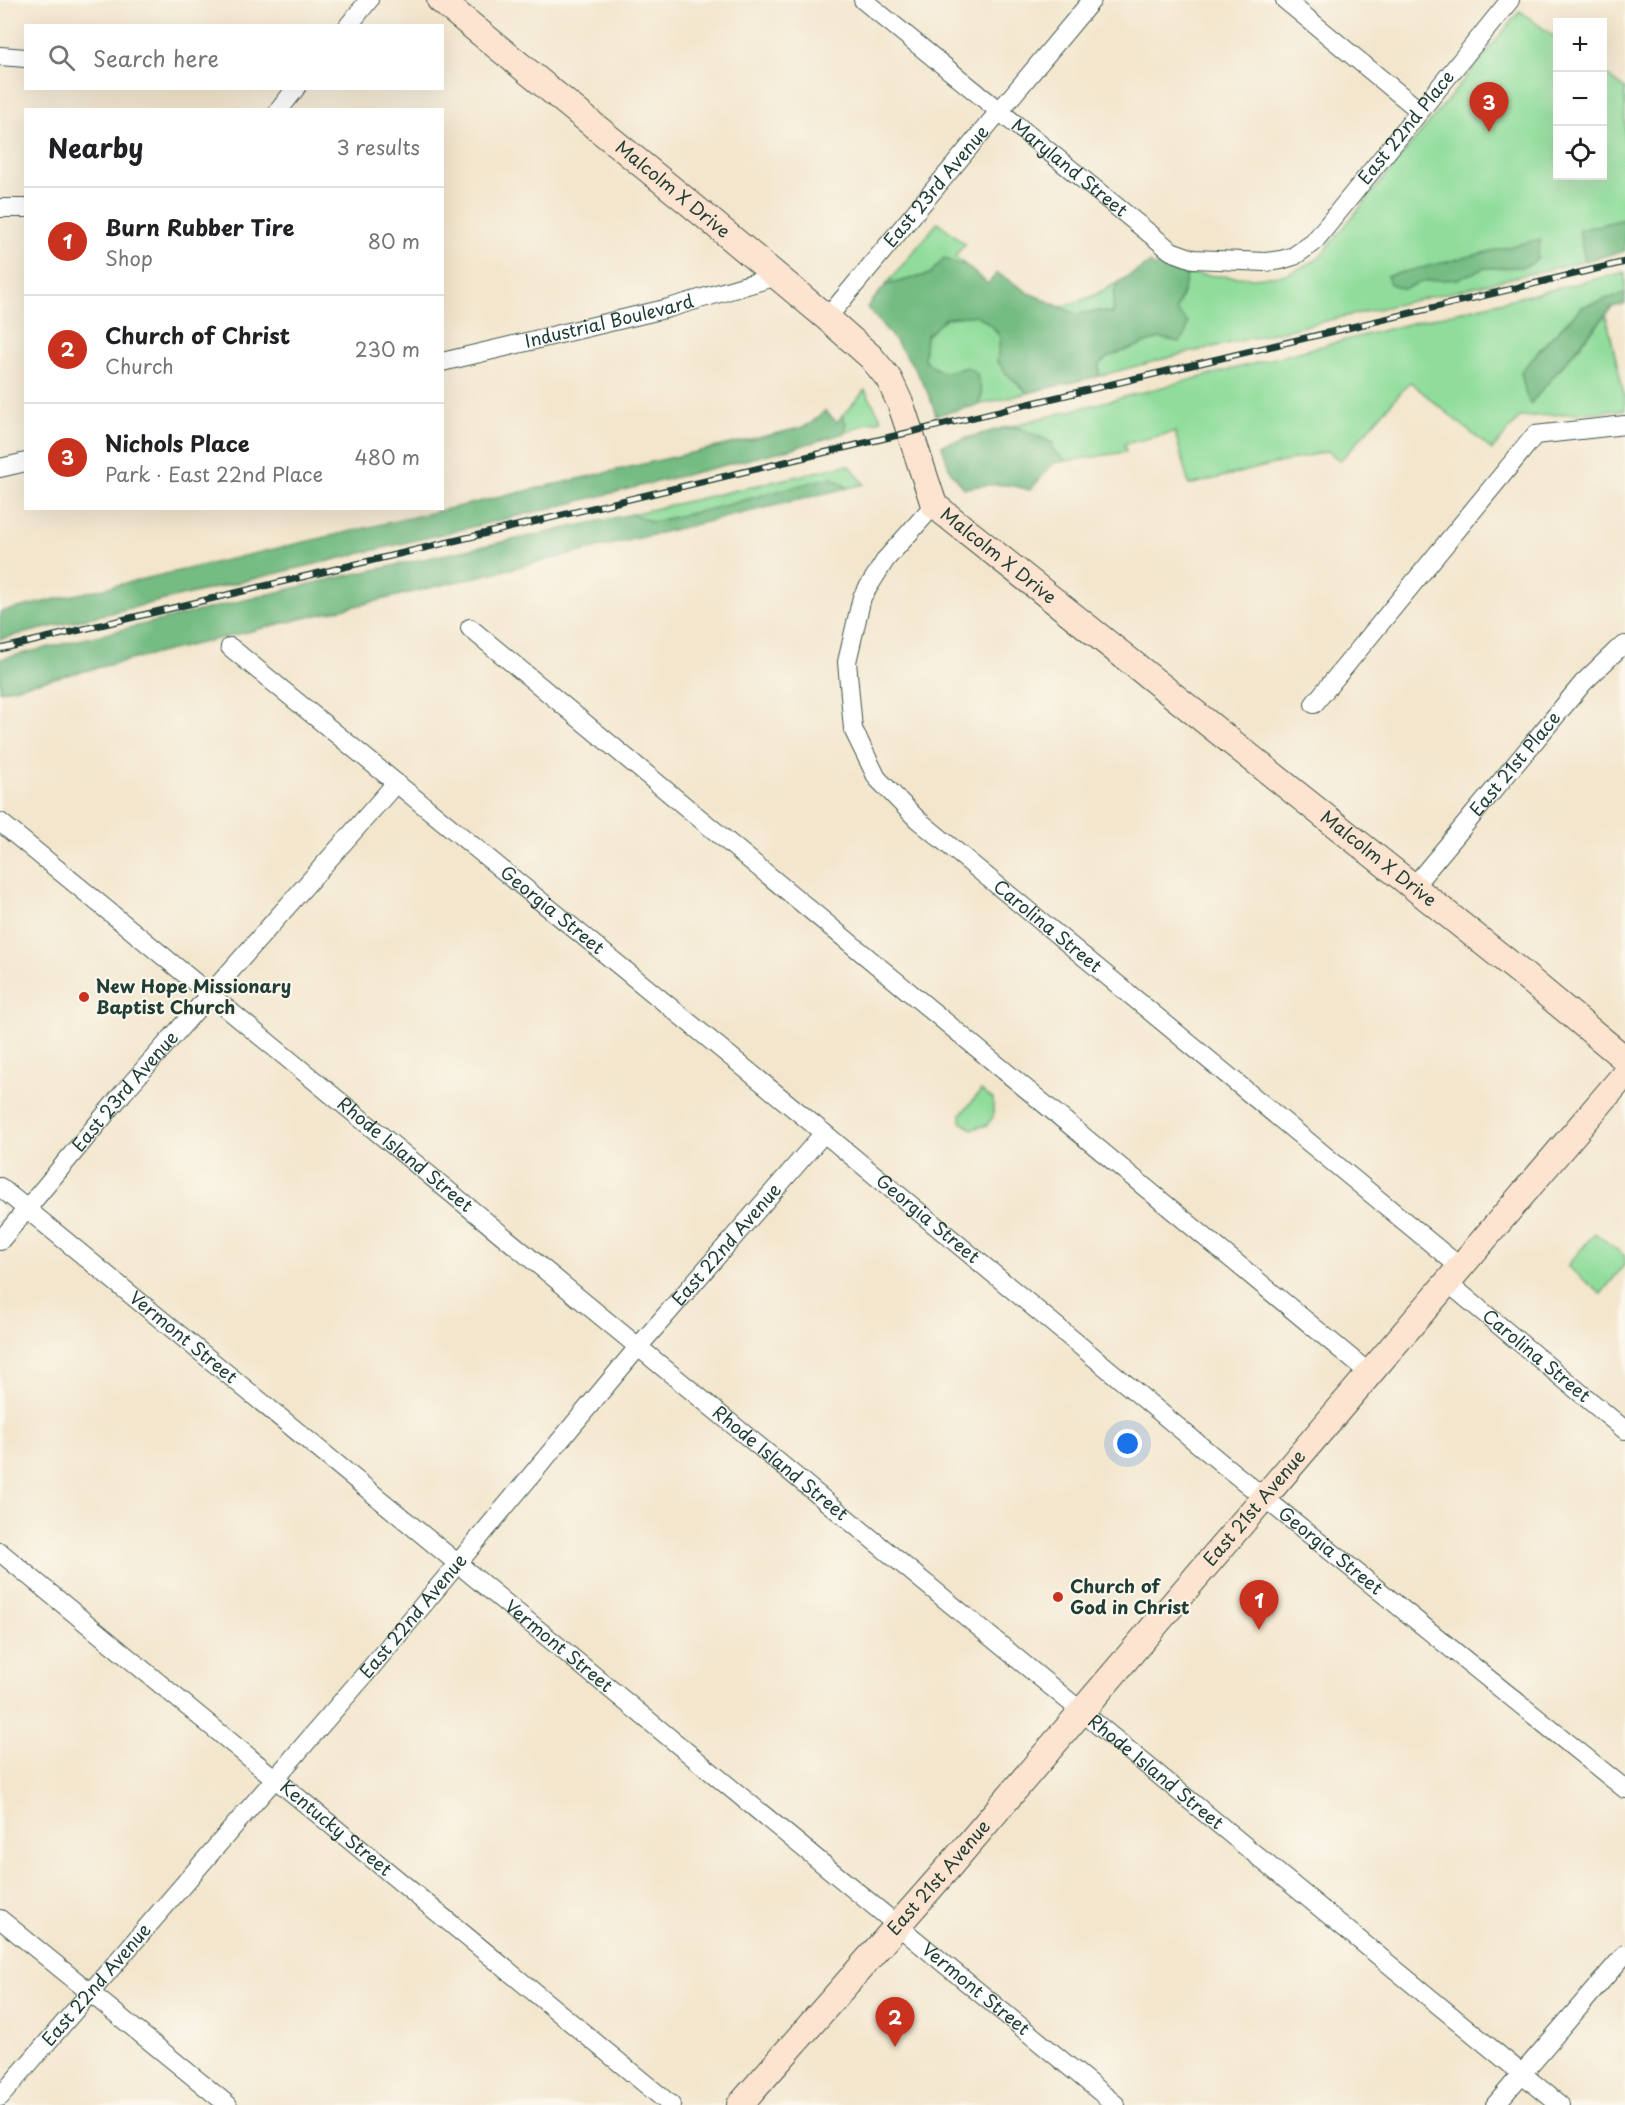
<!DOCTYPE html>
<meta charset="utf-8">
<style>
:root{--surface:#fff;--page:#f2f2f2;--text:#202124;--muted:#757577;--line:#e0e0e0;--accent:#c8321e}
body{margin:0;font-family:"Playpen Sans",sans-serif;background:var(--page);color:var(--text)}
.controls{position:absolute;right:18px;top:18px;display:grid;overflow:hidden;border-radius:0px;box-shadow:0 6px 24px #0002}
.controls button{width:54px;height:54px;display:grid;place-items:center;padding:0;border:0;border-bottom:2px solid var(--line);background:var(--surface);color:var(--text);font:30px sans-serif}
.you{position:absolute;left:1128px;top:1444px;width:21px;height:21px;margin:-15px;border:4px solid #fff;border-radius:50%;background:#1a73e8;box-shadow:0 0 0 9px #1a73e833}
.badge{display:grid;place-items:center;width:39px;height:39px;border-radius:50%;background:var(--accent);color:#fff;font-size:20px;font-weight:700}
.pin{position:absolute;translate:-50% -50px;filter:drop-shadow(0 2px 3px #0008)}
.pin::after{content:'';position:absolute;top:32px;width:21px;height:18px;background:inherit;clip-path:polygon(0 0,100% 0,50% 100%)}
.list{margin:0;padding:0;list-style:none}
h2{display:flex;justify-content:space-between;align-items:center;height:78px;margin:0;padding:0 24px;font-size:26px}
h2 small{font-size:20px;font-weight:400;color:var(--muted)}
.list li{display:grid;grid-template-columns:39px 1fr auto;gap:18px;align-items:center;box-sizing:border-box;height:108px;padding:0 24px;border-top:2px solid var(--line)}
.list b{display:block;font-size:22px;white-space:nowrap}
.list p{margin:0;font-size:20px;white-space:nowrap;color:var(--muted)}
.list em{font-size:20px;font-style:normal;color:var(--muted)}
.icon{flex:none;width:33px;height:33px;fill:none;stroke:currentColor;stroke-width:2;stroke-linecap:round;stroke-linejoin:round}
.map{position:relative;flex:none;width:1625px;height:2105px;overflow:hidden}
.search{position:absolute;background:var(--surface);box-shadow:0 6px 24px #0002;left:24px;top:24px;width:420px;height:66px;display:flex;align-items:center;gap:15px;box-sizing:border-box;padding:0 21px;border-radius:0px;color:var(--muted);font-size:22px}
.panel{position:absolute;background:var(--surface);box-shadow:0 6px 24px #0002;left:24px;top:108px;width:420px;height:402px;border-radius:0px}
.map>svg:first-child{display:block}
.green{fill:#90dd9b;stroke:#588d68;stroke-width:1.5;fill-rule:evenodd}
.forest{fill:#74bc83;stroke:#4a7c5c;stroke-width:1.5}
.lines{fill:none;stroke-linecap:round;stroke-linejoin:round}
.street-casing{stroke:#3f564b;stroke-width:20}
.secondary-casing{stroke:#3f564b;stroke-width:28}
.street{stroke:#fff;stroke-width:18}
.secondary{stroke:#fde4d0;stroke-width:26}
.rail-casing{stroke:#1f3d34;stroke-width:7}
.rail{stroke:#fbf7ec;stroke-width:4.5;stroke-dasharray:14;stroke-linecap:butt}
.poi-dot{fill:#c8321e;stroke:#fbf7ec;stroke-width:2}
.labels{text-anchor:middle;stroke-width:4.5;stroke-linejoin:round;paint-order:stroke}
.street-label{font-size:18px;fill:#1f3d34;stroke:#fbf7ec}
.poi-label{font-size:18px;font-weight:bold;fill:#1f3d34;stroke:#fbf7ec;text-anchor:start}
</style>
<div class="map">
<svg width="1625" height="2105" viewBox="0 0 1625 2105">
<rect width="100%" height="100%" fill="#fbf7ec"/>
<filter id="ink" filterUnits="userSpaceOnUse"><feTurbulence type="fractalNoise" baseFrequency=".0167" numOctaves="2"/><feDisplacementMap in="SourceGraphic" scale="12" xChannelSelector="R" yChannelSelector="G"/><feConvolveMatrix kernelMatrix="1 2 1 2 8 2 1 2 1" color-interpolation-filters="sRGB"/></filter>
<filter id="wash" filterUnits="userSpaceOnUse"><feTurbulence type="fractalNoise" baseFrequency=".008" numOctaves="4" result="noise"/><feDisplacementMap in="SourceGraphic" scale="24" xChannelSelector="R" yChannelSelector="G"/><feGaussianBlur stdDeviation="1.35" result="paint"/><feColorMatrix in="noise" values="0 0 0 0 0 0 0 0 0 0 0 0 0 0 0 0 0 1.4 0 .05"/><feComposite in="paint" operator="in"/></filter>
<g filter="url(#wash)">
<rect width="100%" height="100%" fill="#f3e6cd"/>
<g class="green">
<path d="M1520 11 1557 39 1558 176H1602L1603 72 1625 89V219L1579 230 1585 261 1174 356 1099 376V364L1110 356 1160 338 1179 342 1176 310 1184 289 1187 274 1254 278 1288 274 1318 259ZM1538 258 1536 261 1523 267 1485 268 1457 279 1424 281 1404 289 1388 276Z"/>
<polygon points="938,222 965,244 955,256 964,264 935,270 930,274 886,285"/>
<polygon points="1625,272 1625,293 1582,307 1541,348 1525,392 1531,403 1606,315 1625,399 1625,410 1520,417 1492,450 1410,382 1340,461 1328,451 1189,485 1175,432 1124,444 1126,452 1066,461 1052,449 1053,443 1017,427 999,429 1412,323"/>
<polygon points="1117,283 1114,294 1114,314 1100,311 1076,314 1058,308 1091,297"/>
<path d="M976 315 993 327 1000 337 1005 372 1028 393 978 405 982 395 967 367C946 374 940 375 924 359L926 336 946 318Z"/>
<polygon points="865,390 882,420 867,423 845,433 846,423 842,416"/>
<polygon points="846,465 851,467 864,484 848,488 841,483 652,522 632,514"/>
<polygon points="981,1091 993,1099 993,1117 987,1125 972,1129 961,1122 961,1114"/>
<polygon points="1595,1233 1625,1256 1625,1264 1601,1294 1567,1266"/>
</g>
<g class="forest">
<polygon points="1625,219 1625,251 1585,261 1579,230"/>
<polygon points="1541,239 1536,261 1523,267 1485,268 1457,279 1424,281 1404,289 1390,284 1387,276"/>
<path d="M944 258 957 264H964L988 284 997 273 1029 293 1076 314 1100 311 1113 314 1114 294 1117 283 1150 263 1155 267 1158 264 1167 269 1187 274 1184 289 1176 310 1188 323 1185 336 1179 342 1160 338 1110 356 1099 364V376L1028 393 1005 372 997 361 1000 337 993 327 976 315 946 318 926 336 924 359C940 375 946 374 967 367L977 374 982 395 978 405 936 415C924 373 895 340 867 307L886 285 930 274Z"/>
<polygon points="1625,293 1625,304 1612,307 1530,404 1525,392 1521,372 1541,348 1582,307"/>
<polygon points="825,411 837,422 842,416 846,423 845,433 790,449 543,510 0,639 0,612 800,428 810,424"/>
<path d="M1017 427 1053 443 1052 449 1066 461 1054 463 1030 490C1004 482 990 484 964 488L950 471 942 445 999 429Z"/>
<polygon points="831,477 848,488 0,691 0,659 336,578 632,514 652,522 715,508"/>
</g>
</g>
<g filter="url(#ink)">
<g class="lines">
<defs>
<g id="street">
<path id="s1" d="M863 0 1171 251 1193 259 1266 262 1281 260 1294 256 1313 243 1510 0"/>
<polyline points="1285,0 1420,111"/>
<polyline points="348,26 369,0"/>
<polyline points="0,56 26,58"/>
<polyline points="279,110 296,88"/>
<polyline points="0,208 26,208"/>
<path id="s2" d="M827 318 1092 0"/>
<path id="s3" d="M442 362 669 308 777 276"/>
<polyline points="0,468 26,462"/>
<path id="s4" d="M934 505 886 559 862 597 847 662 853 729 877 778 917 819 1460 1267"/>
<polyline points="470,628 1369,1373"/>
<path id="s5" d="M230 647 824 1133 1220 1462 1625 1789"/>
<polyline points="1314,704 1535,435 1625,425"/>
<path id="s6" d="M0 822 1560 2105"/>
<path id="s7" d="M1413 887 1583 683 1617 650 1625 645"/>
<path id="s8" d="M0 1187 1116 2105"/>
<path id="s9" d="M0 1241 123 1093 396 783"/>
<path id="s10" d="M1447 1282 1625 1430"/>
<path id="s11" d="M0 1552 671 2105"/>
<polyline points="0,1919 228,2105"/>
<path id="s12" d="M0 2097 368 1671 639 1346 824 1133"/>
<polyline points="1495,2105 1625,1954"/>
</g>
<g id="secondary">
<path id="s13" d="M440 0 699 211 827 318 871 357 889 379 901 405 934 505 1519 971 1625 1059"/>
<path id="s14" d="M740 2105 948 1868 1625 1074"/>
</g>
</defs>
<use href="#street" class="street-casing"/>
<use href="#secondary" class="secondary-casing"/>
<use href="#street" class="street"/>
<use href="#secondary" class="secondary"/>
<defs>
<polyline id="rail" points="0,649 1625,262"/>
</defs>
<use href="#rail" class="rail-casing"/>
<use href="#rail" class="rail"/>
</g>
</g>
<g class="poi-dot">
<circle cx="84" cy="997" r="6"/>
<circle cx="1058" cy="1597" r="6"/>
</g>
<g class="labels">
<g class="street-label">
<text dy="6" stroke="none"><textPath href="#s1" startOffset="694">East 22nd Place</textPath></text>
<text dy="6" stroke="none"><textPath href="#s1" startOffset="266">Maryland Street</textPath></text>
<text dy="6" stroke="none"><textPath href="#s2" startOffset="171">East 23rd Avenue</textPath></text>
<text dy="6" stroke="none"><textPath href="#s13" startOffset="300">Malcolm X Drive</textPath></text>
<text dy="6" stroke="none"><textPath href="#s3" startOffset="172">Industrial Boulevard</textPath></text>
<text dy="6" stroke="none"><textPath href="#s13" startOffset="804">Malcolm X Drive</textPath></text>
<text dy="6" stroke="none"><textPath href="#s7" startOffset="160">East 21st Place</textPath></text>
<text dy="6" stroke="none"><textPath href="#s13" startOffset="1290">Malcolm X Drive</textPath></text>
<text dy="6" stroke="none"><textPath href="#s5" startOffset="416">Georgia Street</textPath></text>
<text dy="6" stroke="none"><textPath href="#s4" startOffset="532">Carolina Street</textPath></text>
<text dy="6" stroke="none"><textPath href="#s9" startOffset="195">East 23rd Avenue</textPath></text>
<text dy="6" stroke="none"><textPath href="#s6" startOffset="524">Rhode Island Street</textPath></text>
<text dy="6" stroke="none"><textPath href="#s5" startOffset="902">Georgia Street</textPath></text>
<text dy="6" stroke="none"><textPath href="#s12" startOffset="1120">East 22nd Avenue</textPath></text>
<text dy="6" stroke="none"><textPath href="#s8" startOffset="237">Vermont Street</textPath></text>
<text dy="6" stroke="none"><textPath href="#s10" startOffset="116">Carolina Street</textPath></text>
<text dy="6" stroke="none"><textPath href="#s6" startOffset="1010">Rhode Island Street</textPath></text>
<text dy="6" stroke="none"><textPath href="#s14" startOffset="788">East 21st Avenue</textPath></text>
<text dy="6" stroke="none"><textPath href="#s5" startOffset="1424">Georgia Street</textPath></text>
<text dy="6" stroke="none"><textPath href="#s12" startOffset="634">East 22nd Avenue</textPath></text>
<text dy="6" stroke="none"><textPath href="#s8" startOffset="723">Vermont Street</textPath></text>
<text dy="6" stroke="none"><textPath href="#s6" startOffset="1496">Rhode Island Street</textPath></text>
<text dy="6" stroke="none"><textPath href="#s11" startOffset="435">Kentucky Street</textPath></text>
<text dy="6" stroke="none"><textPath href="#s14" startOffset="302">East 21st Avenue</textPath></text>
<text dy="6" stroke="none"><textPath href="#s12" startOffset="148">East 22nd Avenue</textPath></text>
<text dy="6" stroke="none"><textPath href="#s8" startOffset="1263">Vermont Street</textPath></text>
</g>
<g class="poi-label">
<text x="96" y="993">New Hope Missionary<tspan x="96" dy="21">Baptist Church</tspan></text>
<text x="1070" y="1593">Church of<tspan x="1070" dy="21">God in Christ</tspan></text>
</g>
</g>
</svg>
<div class="controls">
<button>+</button>
<button>−</button>
<button><svg class="icon" aria-label="locate" viewBox="0 0 24 24"><circle cx="12" cy="12" r="6"/><path d="M12 2v4M12 18v4M2 12h4M18 12h4"/></svg></button>
</div>
<div class="you"></div>
<div class="pin badge" style="left:1259px;top:1630px">1</div>
<div class="pin badge" style="left:895px;top:2047px">2</div>
<div class="pin badge" style="left:1489px;top:132px">3</div>
<div class="search"><svg class="icon" aria-label="search" viewBox="0 0 24 24"><circle cx="10" cy="10" r="6"/><path d="M15 15l6 6"/></svg>Search here</div>
<section class="panel">
<h2>Nearby<small>3 results</small></h2>
<ul class="list">
<li><span class="badge">1</span><div><b>Burn Rubber Tire</b><p>Shop</p></div><em>80 m</em></li>
<li><span class="badge">2</span><div><b>Church of Christ</b><p>Church</p></div><em>230 m</em></li>
<li><span class="badge">3</span><div><b>Nichols Place</b><p>Park · East 22nd Place</p></div><em>480 m</em></li>
</ul>
</section>
</div>
